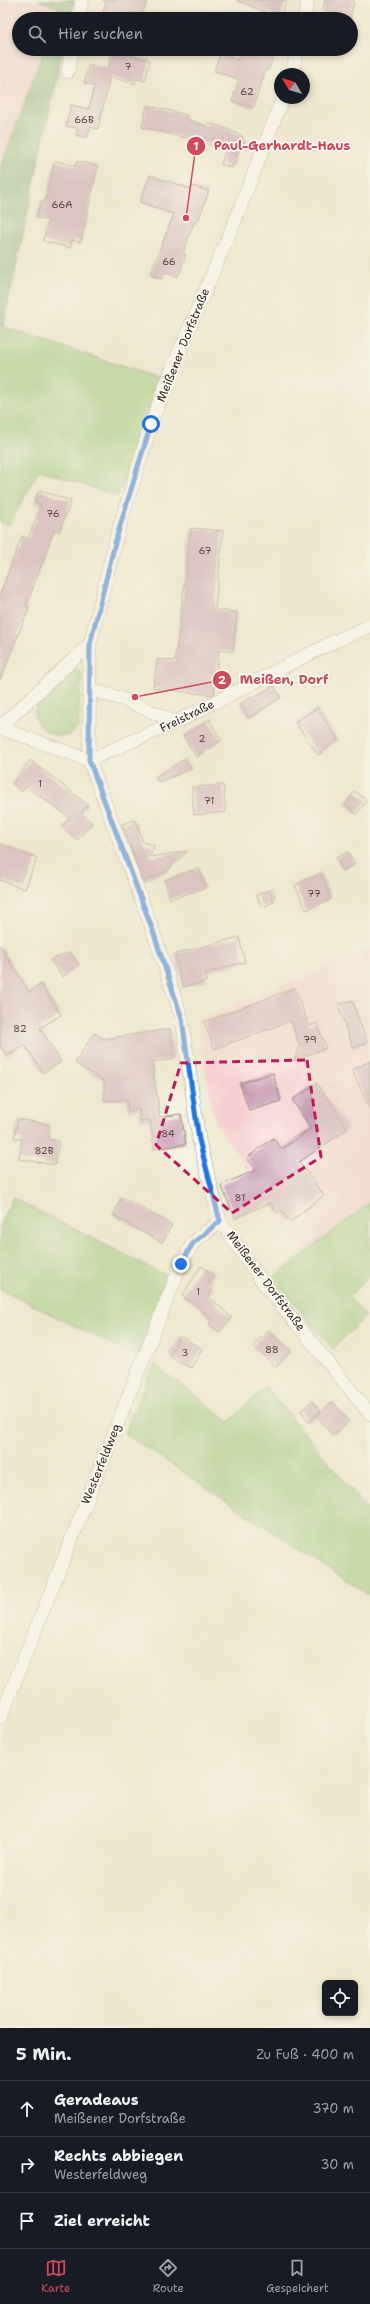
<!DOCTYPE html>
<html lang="de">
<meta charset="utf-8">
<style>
:root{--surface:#171b24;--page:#20242c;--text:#f1f3f6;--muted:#9ea1a6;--line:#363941;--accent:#d1495b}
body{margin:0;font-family:"Shantell Sans",sans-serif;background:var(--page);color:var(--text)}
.controls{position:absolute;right:12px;bottom:12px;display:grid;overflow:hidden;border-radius:6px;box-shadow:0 2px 6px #0003}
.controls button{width:36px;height:36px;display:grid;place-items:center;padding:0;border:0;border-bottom:1px solid var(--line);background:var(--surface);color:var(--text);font:20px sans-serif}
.compass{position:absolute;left:274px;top:68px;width:36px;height:36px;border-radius:50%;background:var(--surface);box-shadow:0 2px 6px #0003;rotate:308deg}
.stop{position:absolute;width:12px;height:12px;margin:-9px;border:3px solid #1a73e8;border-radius:50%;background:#fff}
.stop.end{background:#1a73e8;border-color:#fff;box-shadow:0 1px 4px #0008}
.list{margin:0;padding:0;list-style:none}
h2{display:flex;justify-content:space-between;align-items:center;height:52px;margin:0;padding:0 16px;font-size:17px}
h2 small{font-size:13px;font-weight:400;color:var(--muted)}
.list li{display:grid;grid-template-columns:26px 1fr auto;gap:12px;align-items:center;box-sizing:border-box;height:56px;padding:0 16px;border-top:1px solid var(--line)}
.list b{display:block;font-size:15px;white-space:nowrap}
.list p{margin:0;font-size:13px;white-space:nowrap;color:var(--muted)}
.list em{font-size:13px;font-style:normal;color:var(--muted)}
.icon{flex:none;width:22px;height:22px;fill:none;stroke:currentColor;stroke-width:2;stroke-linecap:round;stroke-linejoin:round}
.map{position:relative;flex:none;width:370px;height:2028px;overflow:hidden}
.search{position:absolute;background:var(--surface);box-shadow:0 2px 6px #0003;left:12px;right:12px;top:12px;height:44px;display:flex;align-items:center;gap:10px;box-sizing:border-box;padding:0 14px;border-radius:22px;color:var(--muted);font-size:15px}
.sheet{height:220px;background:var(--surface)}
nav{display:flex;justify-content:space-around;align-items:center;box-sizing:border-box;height:56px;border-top:1px solid var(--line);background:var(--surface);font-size:11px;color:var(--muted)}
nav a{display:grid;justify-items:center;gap:2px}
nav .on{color:var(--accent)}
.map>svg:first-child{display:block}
.built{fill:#f7cfd0}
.green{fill:#96c97a;stroke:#687a4c}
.forest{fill:#78ad6a;stroke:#5a6c44}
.building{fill:#c499b1}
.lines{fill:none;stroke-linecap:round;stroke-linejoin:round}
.minor-casing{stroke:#948976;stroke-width:14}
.minor{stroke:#fff;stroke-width:13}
.route{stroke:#1a73e8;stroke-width:5}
.marked{fill:none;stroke:#c2185b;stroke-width:3;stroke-dasharray:8 5;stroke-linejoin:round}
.labels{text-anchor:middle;stroke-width:3.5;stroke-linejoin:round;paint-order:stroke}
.number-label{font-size:10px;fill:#5d4643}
.street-label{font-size:12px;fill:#3b2a1e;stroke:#fdfcf7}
.leader{fill:none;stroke:#d1495b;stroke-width:1.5}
.callout-dot{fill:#d1495b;stroke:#fdfcf7;stroke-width:1.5}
.mark-label{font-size:12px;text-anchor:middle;font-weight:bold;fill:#fff}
.callout-label{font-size:13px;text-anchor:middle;font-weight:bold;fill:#d1495b;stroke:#fdfcf7;stroke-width:3.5;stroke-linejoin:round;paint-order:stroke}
</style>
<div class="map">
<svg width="370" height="2028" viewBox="0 0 370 2028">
<rect width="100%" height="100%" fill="#fdfcf7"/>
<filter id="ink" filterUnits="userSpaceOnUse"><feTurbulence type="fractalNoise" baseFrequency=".025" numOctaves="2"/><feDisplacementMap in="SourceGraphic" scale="8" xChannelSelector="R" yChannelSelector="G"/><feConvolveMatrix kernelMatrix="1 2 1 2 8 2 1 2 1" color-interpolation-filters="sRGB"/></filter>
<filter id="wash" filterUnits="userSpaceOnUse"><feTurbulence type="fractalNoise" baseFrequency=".012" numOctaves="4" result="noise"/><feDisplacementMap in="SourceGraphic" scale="16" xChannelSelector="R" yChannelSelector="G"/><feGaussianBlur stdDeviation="0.9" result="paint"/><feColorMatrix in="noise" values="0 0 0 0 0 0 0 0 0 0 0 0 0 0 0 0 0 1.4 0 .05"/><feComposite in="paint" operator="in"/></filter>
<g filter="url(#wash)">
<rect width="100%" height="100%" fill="#eee8ce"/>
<g class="built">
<polygon points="0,0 39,0 59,8 55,19 19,19 19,49 44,49 0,169"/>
<polygon points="370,948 370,1202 306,1252 272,1207 217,1124 212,1109 198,1020"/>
</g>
<g class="green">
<polygon points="0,326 161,379 118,496 39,470 9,525 0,522"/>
<path d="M74 668 82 673 78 727C76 729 73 734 69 735 54 740 29 726 36 708 42 692 61 680 74 668Z"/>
<polygon points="13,1198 167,1276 137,1357 0,1289 0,1223"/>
<polygon points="370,1202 370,1275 349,1297 366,1316 333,1349 273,1278"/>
<polygon points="154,1364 229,1422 265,1386 370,1512 370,1592 368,1595 124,1433"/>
</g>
<g class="forest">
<polygon points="39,0 74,0 70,19 55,19 59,8"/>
<polygon points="44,49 63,49 3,327 0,326 0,169"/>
</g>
<g id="blocks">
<g class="building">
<polygon points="103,0 147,0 142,16 131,12 129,19 118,19 102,14 106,3"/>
<polygon points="236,0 287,0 280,18"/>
<polygon points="325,0 354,0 350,19 322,15"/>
<polygon points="242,49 265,49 275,53 268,70 266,69 253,108 232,101 239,79 214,71 220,54 238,60"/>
<polygon points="112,51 150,60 145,81 136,79 135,84 110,77 98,129 90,127 87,138 76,135 78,128 66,126 71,105 89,109 94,86 84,83 89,64 108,68"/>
<polygon points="147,105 186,115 185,119 207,126 208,123 220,126 242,136 245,143 243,148 238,152 232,168 221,164 225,151 202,142 142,127"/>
<polygon points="55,161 76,166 77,161 98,166 81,242 72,240 70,248 43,241 48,220 36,218 41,201 44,202 47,195"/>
<polygon points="150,175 191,189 192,186 209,191 197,223 194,222 183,253 186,254 178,277 165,272 162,279 150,275 174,214 140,202"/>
<polygon points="39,490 71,501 59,532 54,531 26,606 29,608 0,680 0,594 22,536 28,539 41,505 34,502"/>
<polygon points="191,528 223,531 215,610 237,612 233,652 219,650 214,694 211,695 153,688 157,659 175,661"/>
<polygon points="274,686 281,697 249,718 240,704"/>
<polygon points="317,708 338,740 318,755 295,722"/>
<polygon points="211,719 210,722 222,740 196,757 183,736"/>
<polygon points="185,759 192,769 158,782 155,777"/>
<polygon points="30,760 88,805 81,813 92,823 77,840 62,827 70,818 26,786 22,792 12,784"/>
<polygon points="223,785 226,812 194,815 192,787"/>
<polygon points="355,791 367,801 356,814 345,804"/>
<polygon points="135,820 143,842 154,846 150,857 188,851 167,871 143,881 122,824"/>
<polygon points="0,844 37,858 25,889 0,880"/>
<polygon points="348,852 355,864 342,870 336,858"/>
<polygon points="199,868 205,888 170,899 164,880"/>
<polygon points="321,873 331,899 306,910 295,885"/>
<polygon points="269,890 274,902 262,907 256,895"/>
<polygon points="239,937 245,962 205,973 207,981 183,987 175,954"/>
<polygon points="0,945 29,992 41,984 61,1015 40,1028 61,1062 43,1073 25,1045 7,1056 0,1046"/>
<polygon points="70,952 79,965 63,977 50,960"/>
<polygon points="295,988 309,1026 317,1023 326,1048 294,1060 300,1047 291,1021 214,1049 204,1022"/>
<polygon points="352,1000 367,1043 353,1048 338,1005"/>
<polygon points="170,1029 174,1059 152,1062 160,1117 181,1114 186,1144 154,1149 150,1120 140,1121 139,1109 128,1111 127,1100 104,1101 104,1081 75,1063 94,1033 104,1039"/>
<polygon points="370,1061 370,1109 352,1070"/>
<polygon points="273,1073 281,1101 249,1111 240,1083"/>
<polygon points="317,1083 348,1129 299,1162 324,1195 290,1222 281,1210 277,1213 270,1203 235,1218 221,1185 256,1170 247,1158 273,1138 282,1149 311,1128 292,1100"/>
<polygon points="18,1119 50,1125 48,1139 59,1141 55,1165 19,1159 22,1139 14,1138"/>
<polygon points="122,1197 172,1225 162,1243 113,1215"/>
<polygon points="201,1266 214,1274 208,1283 214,1287 208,1296 232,1318 219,1332 209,1323 212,1320 195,1304 182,1296"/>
<polygon points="268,1330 291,1351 276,1367 253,1346"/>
<polygon points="180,1336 202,1349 191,1368 169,1356"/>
<polygon points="312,1401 321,1412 309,1422 301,1411"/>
<polygon points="333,1402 349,1422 332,1435 316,1415"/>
</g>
</g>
</g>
<g filter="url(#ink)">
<use href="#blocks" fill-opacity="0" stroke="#948976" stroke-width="1"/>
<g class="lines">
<defs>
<g id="minor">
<polyline points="78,19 82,0"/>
<polyline points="304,19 308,0"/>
<polyline points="68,72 72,49"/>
<polyline points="292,74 297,49"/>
<polyline points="283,98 237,216 171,371 151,424 116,539 90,644 89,760 153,931 182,1019 199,1140 220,1221 264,1284 370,1414"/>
<polyline points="89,689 125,700 176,722"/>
<polyline points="0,727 90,644"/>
<polyline points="0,728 89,760"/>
<polyline points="89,760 176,722 335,641 370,626"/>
<polyline points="0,1719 181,1264 193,1243 220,1221"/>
</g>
</defs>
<use href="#minor" class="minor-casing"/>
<use href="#minor" class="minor"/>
</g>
</g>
<g class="lines" filter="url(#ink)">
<polyline class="route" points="151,424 116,539 90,644 89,760 153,931 182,1019 199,1140 220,1221 193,1243 181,1264"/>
</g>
<path d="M0 0H370V2028H0ZM307 1060 321 1157 232 1213 156 1145 181 1063Z" fill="#eee8ce" fill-opacity=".55" fill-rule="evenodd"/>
<path class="marked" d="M307 1060 321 1157 232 1213 156 1145 181 1063Z"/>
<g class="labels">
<g class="number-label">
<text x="128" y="70">7</text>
<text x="247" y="95">62</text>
<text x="84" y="123">66B</text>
<text x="62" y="208">66A</text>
<text x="169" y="265">66</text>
<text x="53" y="517">76</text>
<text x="205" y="554">67</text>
<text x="202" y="742">2</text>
<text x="40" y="787">1</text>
<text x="209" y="804">71</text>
<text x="314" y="897">77</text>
<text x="20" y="1032">82</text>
<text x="310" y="1043">79</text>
<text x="168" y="1137">84</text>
<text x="44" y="1154">82B</text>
<text x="240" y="1201">81</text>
<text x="198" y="1295">1</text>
<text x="272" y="1353">88</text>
<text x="185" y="1356">3</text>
</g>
<g class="street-label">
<text transform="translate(183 345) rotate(-68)" y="4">Meißener Dorfstraße</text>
<text transform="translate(187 716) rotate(-26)" y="4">Freistraße</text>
<text transform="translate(266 1281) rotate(53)" y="4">Meißener Dorfstraße</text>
<text transform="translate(101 1464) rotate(-68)" y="4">Westerfeldweg</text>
</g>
</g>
<path class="leader" d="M186 218L196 146M135 697L222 680"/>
<g class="callout-dot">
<circle cx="186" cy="218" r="4"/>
<circle cx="135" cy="697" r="4"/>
<circle cx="196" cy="146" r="10"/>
<circle cx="222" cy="680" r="10"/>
</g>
<g class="mark-label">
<text x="196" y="150">1</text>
<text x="222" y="684">2</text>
</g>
<g class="callout-label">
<text x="282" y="150">Paul-Gerhardt-Haus</text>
<text x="284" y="684">Meißen, Dorf</text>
</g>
</svg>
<div class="controls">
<button><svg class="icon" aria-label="locate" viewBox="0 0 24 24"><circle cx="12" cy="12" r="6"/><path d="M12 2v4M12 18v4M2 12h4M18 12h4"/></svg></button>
</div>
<svg class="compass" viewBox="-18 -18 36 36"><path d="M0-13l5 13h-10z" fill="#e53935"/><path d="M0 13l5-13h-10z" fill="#9ea1a6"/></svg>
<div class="stop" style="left:151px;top:424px"></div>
<div class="stop end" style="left:181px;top:1264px"></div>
<div class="search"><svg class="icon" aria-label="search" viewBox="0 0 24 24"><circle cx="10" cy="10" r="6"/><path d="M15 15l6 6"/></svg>Hier suchen</div>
</div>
<section class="sheet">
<h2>5 Min.<small>Zu Fuß · 400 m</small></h2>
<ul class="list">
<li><svg class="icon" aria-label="ahead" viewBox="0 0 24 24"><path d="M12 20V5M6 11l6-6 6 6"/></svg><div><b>Geradeaus</b><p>Meißener Dorfstraße</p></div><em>370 m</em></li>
<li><svg class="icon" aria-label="right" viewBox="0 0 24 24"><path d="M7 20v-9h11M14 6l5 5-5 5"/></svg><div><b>Rechts abbiegen</b><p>Westerfeldweg</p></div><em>30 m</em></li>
<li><svg class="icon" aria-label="arrive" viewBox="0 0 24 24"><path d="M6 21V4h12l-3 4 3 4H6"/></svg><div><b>Ziel erreicht</b></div></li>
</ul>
</section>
<nav>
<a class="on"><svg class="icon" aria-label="map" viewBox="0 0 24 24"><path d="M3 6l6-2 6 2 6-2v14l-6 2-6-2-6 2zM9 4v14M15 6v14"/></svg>Karte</a>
<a><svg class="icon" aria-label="directions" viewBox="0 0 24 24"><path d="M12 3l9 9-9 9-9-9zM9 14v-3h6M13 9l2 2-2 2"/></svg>Route</a>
<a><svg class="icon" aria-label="saved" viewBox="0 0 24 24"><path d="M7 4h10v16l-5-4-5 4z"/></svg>Gespeichert</a>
</nav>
